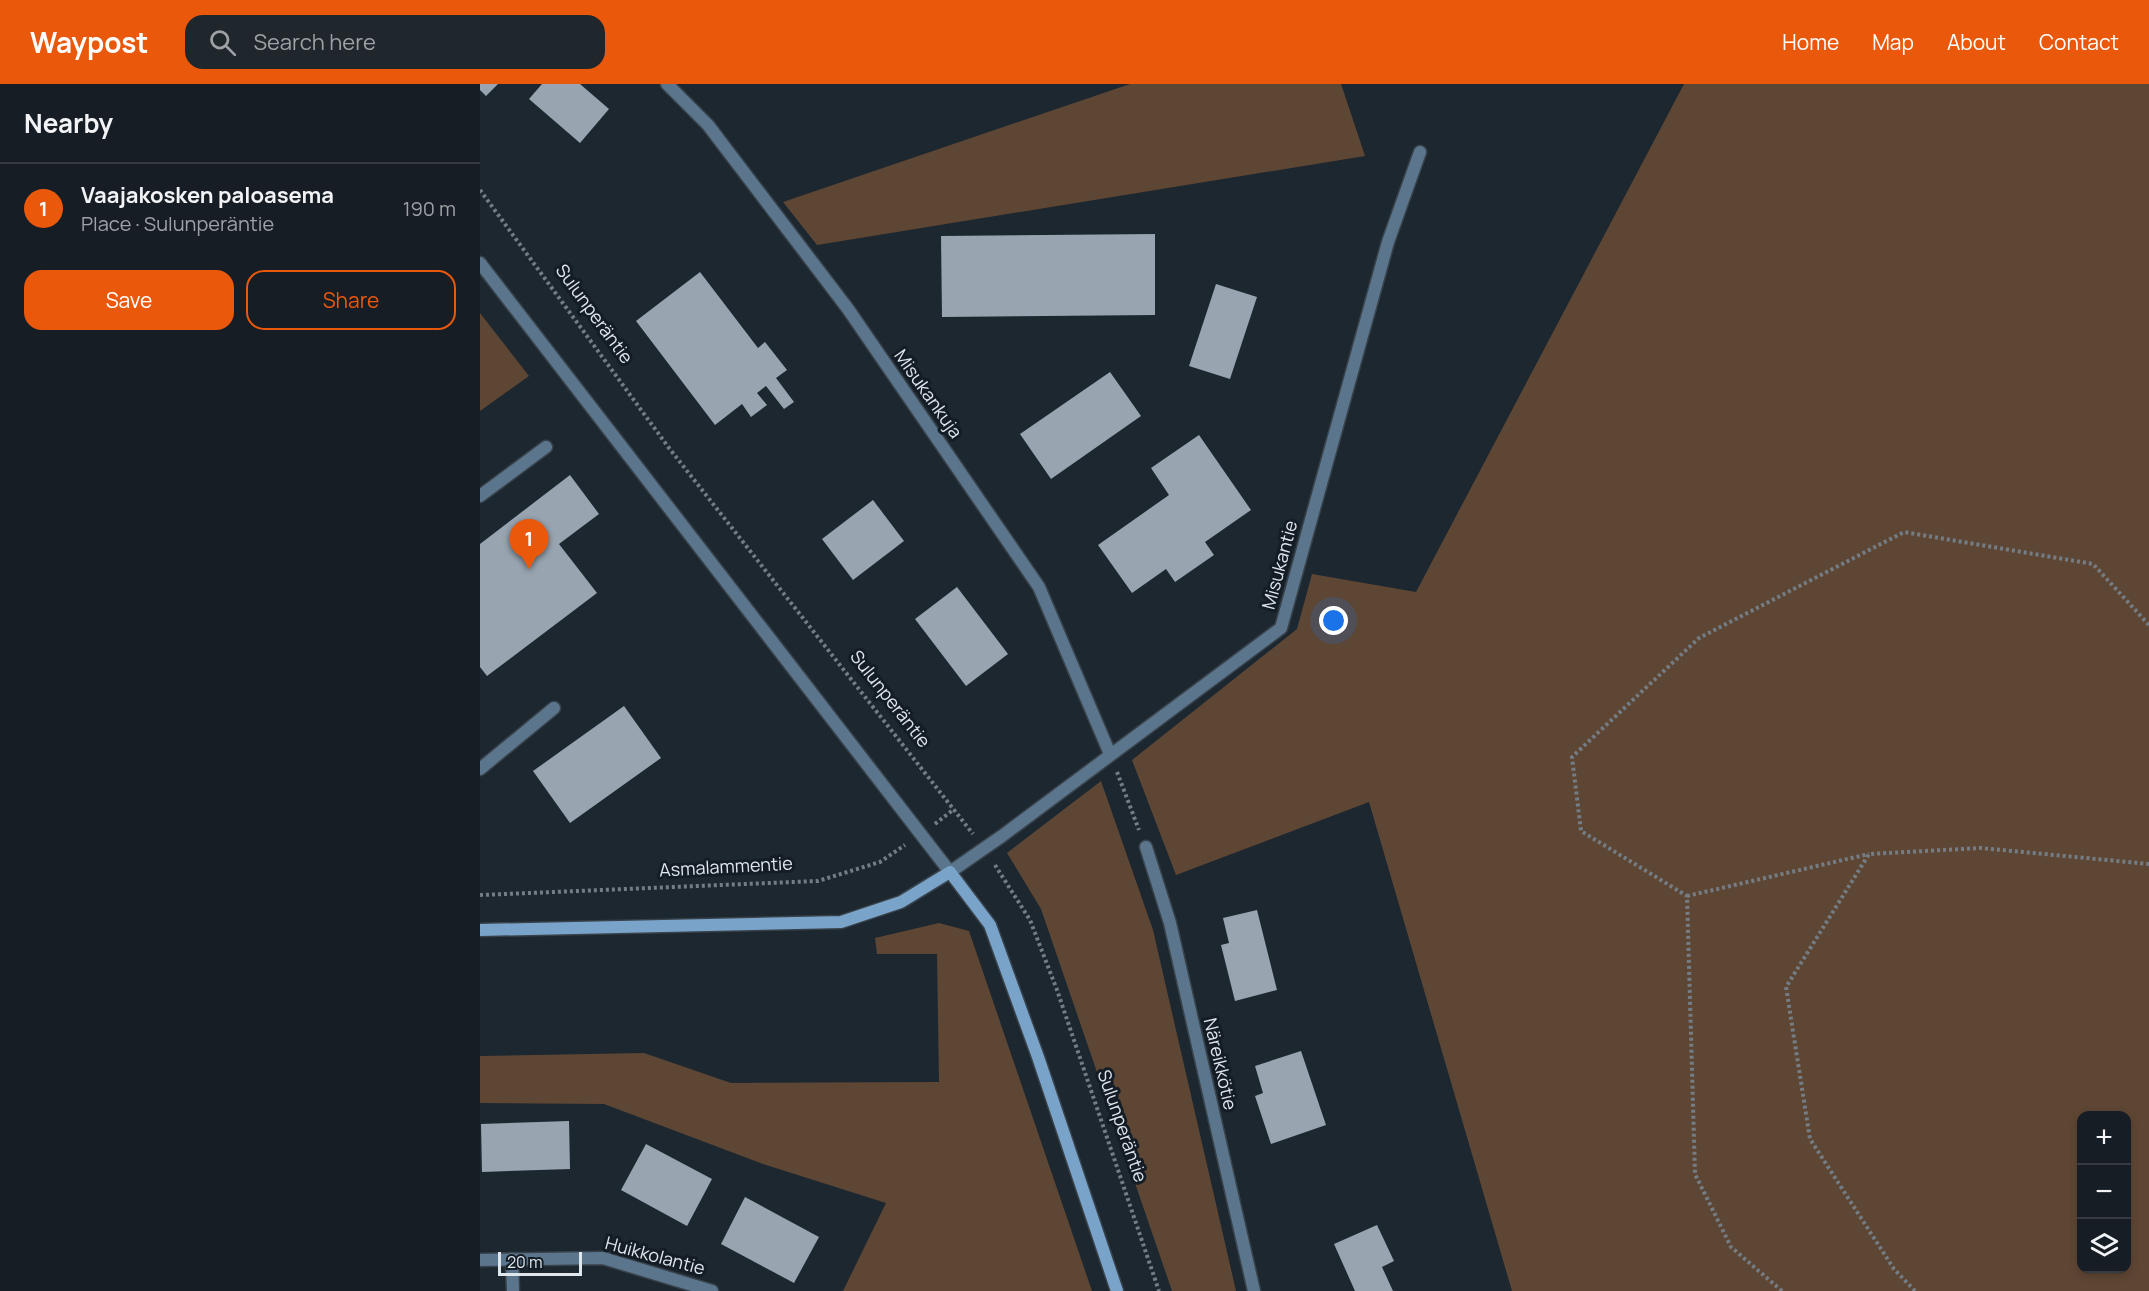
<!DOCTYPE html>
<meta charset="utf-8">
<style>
:root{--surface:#161d24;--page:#1f262c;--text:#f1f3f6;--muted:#9ea2a6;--line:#353b41;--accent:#ea580c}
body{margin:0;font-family:Manrope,sans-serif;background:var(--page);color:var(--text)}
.controls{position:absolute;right:18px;bottom:18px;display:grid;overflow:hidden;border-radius:12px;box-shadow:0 3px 9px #0003}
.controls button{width:54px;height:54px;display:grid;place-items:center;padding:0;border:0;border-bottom:2px solid var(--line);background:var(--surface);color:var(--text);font:30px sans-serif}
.scale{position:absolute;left:18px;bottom:15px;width:84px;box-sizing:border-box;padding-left:6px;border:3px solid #dfe6ec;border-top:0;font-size:16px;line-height:21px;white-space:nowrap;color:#dfe6ec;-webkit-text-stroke:4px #141d26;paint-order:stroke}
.you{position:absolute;left:854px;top:537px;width:21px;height:21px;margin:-15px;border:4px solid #fff;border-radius:50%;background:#1a73e8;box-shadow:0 0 0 9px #1a73e833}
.badge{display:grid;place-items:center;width:39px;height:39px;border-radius:50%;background:var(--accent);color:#fff;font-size:20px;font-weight:700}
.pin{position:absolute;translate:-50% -50px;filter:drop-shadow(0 2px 3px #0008)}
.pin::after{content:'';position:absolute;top:32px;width:21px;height:18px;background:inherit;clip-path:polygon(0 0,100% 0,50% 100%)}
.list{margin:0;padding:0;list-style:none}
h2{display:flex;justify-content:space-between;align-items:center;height:78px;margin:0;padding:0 24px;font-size:26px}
h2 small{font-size:20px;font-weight:400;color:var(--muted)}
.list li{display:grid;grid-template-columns:39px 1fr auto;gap:18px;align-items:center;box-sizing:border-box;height:90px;padding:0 24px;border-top:2px solid var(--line)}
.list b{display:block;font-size:22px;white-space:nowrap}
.list p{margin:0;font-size:20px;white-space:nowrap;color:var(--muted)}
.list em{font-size:20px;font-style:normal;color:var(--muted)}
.actions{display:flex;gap:12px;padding:18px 24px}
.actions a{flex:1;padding:14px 0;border:2px solid var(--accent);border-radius:18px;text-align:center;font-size:21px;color:var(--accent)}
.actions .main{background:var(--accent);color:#fff}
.icon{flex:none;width:33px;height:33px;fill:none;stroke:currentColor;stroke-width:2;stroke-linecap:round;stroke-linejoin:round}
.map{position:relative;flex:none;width:1669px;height:1207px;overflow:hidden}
header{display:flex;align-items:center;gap:36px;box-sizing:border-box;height:84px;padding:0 30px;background:var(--accent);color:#fff}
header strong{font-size:28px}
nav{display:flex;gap:33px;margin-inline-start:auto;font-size:21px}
.search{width:420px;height:54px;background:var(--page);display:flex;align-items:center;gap:15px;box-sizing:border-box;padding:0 21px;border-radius:18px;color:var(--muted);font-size:22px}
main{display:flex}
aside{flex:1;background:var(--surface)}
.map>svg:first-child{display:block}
.green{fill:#5e4634;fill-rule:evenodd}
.building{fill:#98a4b0}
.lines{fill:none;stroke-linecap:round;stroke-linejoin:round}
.lane-casing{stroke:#38424a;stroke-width:15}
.street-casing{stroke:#38424a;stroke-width:15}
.secondary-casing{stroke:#38424a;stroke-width:15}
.path{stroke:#747c84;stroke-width:4;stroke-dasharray:3 3;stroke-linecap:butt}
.lane{stroke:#5b758d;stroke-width:12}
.street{stroke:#5b758d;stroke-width:12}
.secondary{stroke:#79a3c9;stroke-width:12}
.labels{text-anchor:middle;stroke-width:6;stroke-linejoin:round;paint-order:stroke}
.street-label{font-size:18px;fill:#dfe6ec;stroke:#141d26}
</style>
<header>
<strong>Waypost</strong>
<div class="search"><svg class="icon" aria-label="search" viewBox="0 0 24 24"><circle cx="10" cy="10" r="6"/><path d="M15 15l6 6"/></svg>Search here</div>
<nav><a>Home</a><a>Map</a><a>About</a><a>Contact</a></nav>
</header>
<main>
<aside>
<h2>Nearby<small></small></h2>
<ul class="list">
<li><span class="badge">1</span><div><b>Vaajakosken paloasema</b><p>Place · Sulunperäntie</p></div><em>190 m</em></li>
</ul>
<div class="actions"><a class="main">Save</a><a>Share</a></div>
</aside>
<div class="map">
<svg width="1669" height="1207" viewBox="0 0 1669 1207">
<rect width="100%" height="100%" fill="#1d2730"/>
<g class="green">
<polygon points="650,0 861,0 885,72 337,161 303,118"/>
<path d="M1204 0H1669V1207H1032L889 718 696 791 652 676 817 545 832 490 936 508ZM1602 1032H1646V1184H1602Z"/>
<polygon points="0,229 49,292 0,327"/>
<polygon points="621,697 673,846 756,1207 692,1207 561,825 527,769"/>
<polygon points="459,839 489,847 612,1207 363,1207 406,1119 283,1080 124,1020 0,1019 0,972 164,969 251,999 459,998 457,870 397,870 395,854"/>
</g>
<g class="building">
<polygon points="0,0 18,0 6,12 0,6"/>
<polygon points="62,0 100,0 129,25 100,59 49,15"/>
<polygon points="675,150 675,231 462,233 461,152"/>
<polygon points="220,188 278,264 285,258 307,286 296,294 314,318 304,325 286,302 277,309 287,321 271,333 262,320 235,341 156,237"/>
<polygon points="736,200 777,213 750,295 709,282"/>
<polygon points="630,288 661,332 571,395 540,350"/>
<polygon points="719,351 771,426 725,458 734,471 695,498 686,485 652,509 618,461 689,411 671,384"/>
<polygon points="90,391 119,430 79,460 117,509 7,592 0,583 0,460"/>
<polygon points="393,416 424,457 373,496 342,455"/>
<polygon points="477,503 528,570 486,602 435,535"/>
<polygon points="144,622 181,674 90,739 53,687"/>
<polygon points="777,826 797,906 755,917 741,861 749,859 743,834"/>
<polygon points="821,967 846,1041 791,1060 775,1012 783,1009 775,982"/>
<polygon points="89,1037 90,1085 2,1088 1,1040"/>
<polygon points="166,1060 232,1095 207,1142 141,1106"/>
<polygon points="265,1113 339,1153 314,1199 241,1160"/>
<polygon points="897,1141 914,1177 902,1183 913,1207 875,1207 854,1160"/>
</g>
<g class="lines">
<defs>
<g id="lane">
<polyline points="0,412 66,363"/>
<polyline points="0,685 74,624"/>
</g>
<g id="street">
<polyline points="187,0 228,41 368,225 559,503 630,670"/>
<polyline points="0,179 470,788 522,752 801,544 908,158 940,68"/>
<polyline points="666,763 690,839 774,1207"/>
<polyline points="32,1175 33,1207"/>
<polyline points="0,1176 123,1174 232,1207"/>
</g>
<polyline id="secondary" points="0,846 361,838 421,818 470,788 510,841 558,973 637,1207"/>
</defs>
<use href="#lane" class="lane-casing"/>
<use href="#street" class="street-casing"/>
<use href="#secondary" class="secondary-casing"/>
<g class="path">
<polyline points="0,106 189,364 493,750"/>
<polyline points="637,688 659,746"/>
<polyline points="455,740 474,725"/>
<polyline points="515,781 550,836 577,906 679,1207"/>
<polyline points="0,811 338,797 400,778 425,761"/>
<polyline points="1207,812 1389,770"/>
<polyline points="1302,1207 1251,1163 1215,1090 1207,812 1101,747 1092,673 1219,554 1424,448 1613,480 1669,541"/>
<polyline points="1435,1207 1414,1185 1330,1055 1306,903 1389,770 1501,764 1669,780"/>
</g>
<use href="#lane" class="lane"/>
<use href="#street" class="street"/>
<use href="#secondary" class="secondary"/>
</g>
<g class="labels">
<g class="street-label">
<text transform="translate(114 230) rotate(54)" y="6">Sulunperäntie</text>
<text transform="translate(448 310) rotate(55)" y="6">Misukankuja</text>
<text transform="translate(800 481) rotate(-75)" y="6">Misukantie</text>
<text transform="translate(410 615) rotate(52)" y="6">Sulunperäntie</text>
<text transform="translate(246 783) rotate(-3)" y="6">Asmalammentie</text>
<text transform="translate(740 980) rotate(77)" y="6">Näreikkötie</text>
<text transform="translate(642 1042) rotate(71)" y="6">Sulunperäntie</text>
<text transform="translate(175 1172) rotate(15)" y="6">Huikkolantie</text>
</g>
</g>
</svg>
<div class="controls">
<button>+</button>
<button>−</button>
<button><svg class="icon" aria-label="layers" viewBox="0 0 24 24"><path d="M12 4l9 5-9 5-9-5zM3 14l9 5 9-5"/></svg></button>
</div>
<div class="scale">20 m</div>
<div class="you"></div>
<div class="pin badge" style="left:49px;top:485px">1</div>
</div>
</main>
